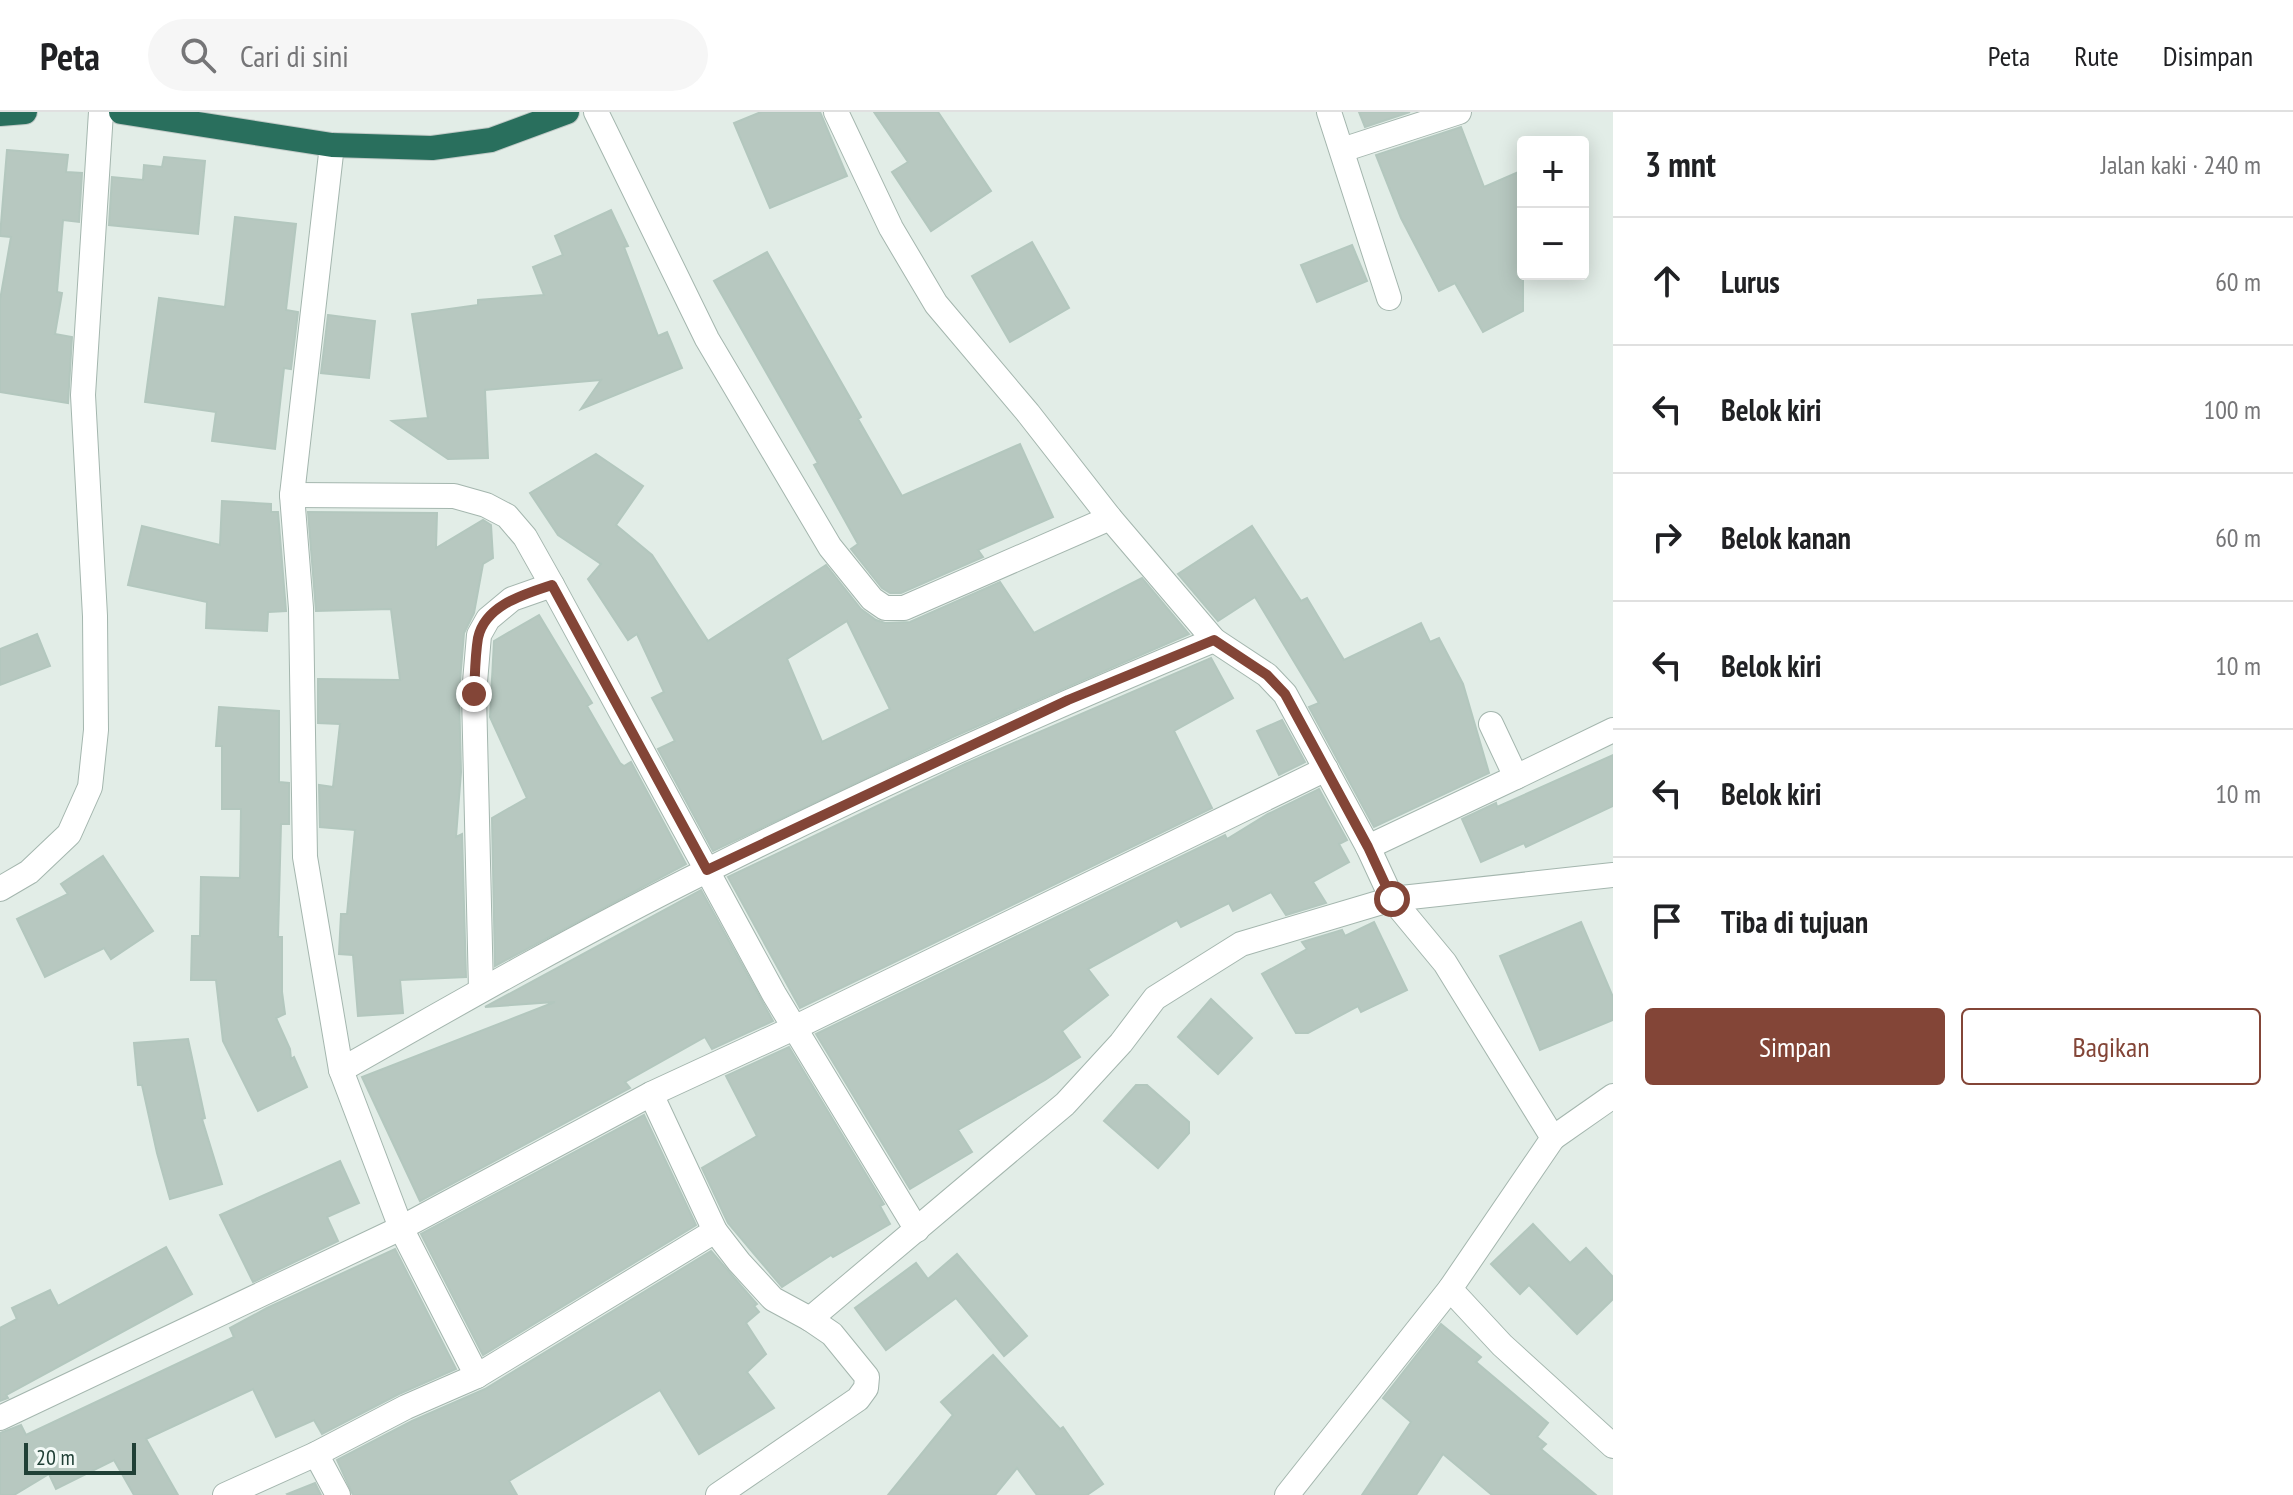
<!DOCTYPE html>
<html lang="id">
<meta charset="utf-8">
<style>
:root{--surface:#fff;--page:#f6f6f6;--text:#202124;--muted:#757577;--line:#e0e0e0;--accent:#834537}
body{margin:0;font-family:"PT Sans Narrow",sans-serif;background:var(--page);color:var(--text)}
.controls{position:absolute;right:24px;top:24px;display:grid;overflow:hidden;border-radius:8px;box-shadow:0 4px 20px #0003}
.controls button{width:72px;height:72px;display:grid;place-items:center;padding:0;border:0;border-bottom:2px solid var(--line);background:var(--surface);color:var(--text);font:40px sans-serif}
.scale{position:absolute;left:24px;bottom:20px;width:112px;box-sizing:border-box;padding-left:8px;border:4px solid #204036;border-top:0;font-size:22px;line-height:28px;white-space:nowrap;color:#204036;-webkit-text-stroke:6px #f2f9f6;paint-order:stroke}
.stop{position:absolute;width:24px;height:24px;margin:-18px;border:6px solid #834537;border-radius:50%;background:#fff}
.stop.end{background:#834537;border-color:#fff;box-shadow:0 2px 8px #0008}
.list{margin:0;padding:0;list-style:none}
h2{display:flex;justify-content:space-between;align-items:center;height:104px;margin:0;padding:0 32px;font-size:34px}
h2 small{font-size:26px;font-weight:400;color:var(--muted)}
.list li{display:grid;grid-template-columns:52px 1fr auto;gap:24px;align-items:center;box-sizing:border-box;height:128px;padding:0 32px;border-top:2px solid var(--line)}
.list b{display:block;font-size:30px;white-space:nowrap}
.list em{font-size:26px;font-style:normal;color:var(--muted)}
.actions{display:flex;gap:16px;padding:24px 32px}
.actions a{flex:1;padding:18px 0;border:2px solid var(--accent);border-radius:8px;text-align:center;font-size:28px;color:var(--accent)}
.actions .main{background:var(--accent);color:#fff}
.icon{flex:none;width:44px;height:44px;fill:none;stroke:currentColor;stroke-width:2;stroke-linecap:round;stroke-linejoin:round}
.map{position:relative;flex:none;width:1613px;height:1383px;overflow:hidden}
header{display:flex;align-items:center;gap:48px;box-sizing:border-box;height:112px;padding:0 40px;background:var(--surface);border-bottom:2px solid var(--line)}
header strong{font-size:38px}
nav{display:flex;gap:44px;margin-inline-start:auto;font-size:28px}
.search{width:560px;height:72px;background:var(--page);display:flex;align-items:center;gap:20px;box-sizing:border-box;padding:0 28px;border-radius:44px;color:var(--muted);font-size:30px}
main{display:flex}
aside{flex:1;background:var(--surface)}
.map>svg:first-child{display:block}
.building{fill:#b7c8c0;stroke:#b3c7be;stroke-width:2;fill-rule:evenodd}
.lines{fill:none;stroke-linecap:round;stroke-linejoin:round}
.minor-casing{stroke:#a4b6ae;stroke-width:26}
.highway-casing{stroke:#c1cac7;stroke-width:26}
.minor{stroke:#fff;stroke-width:24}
.highway{stroke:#296f5d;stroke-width:24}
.route{stroke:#834537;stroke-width:10}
</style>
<header>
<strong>Peta</strong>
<div class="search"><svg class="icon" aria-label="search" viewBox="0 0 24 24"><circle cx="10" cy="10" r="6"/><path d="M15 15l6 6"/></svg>Cari di sini</div>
<nav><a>Peta</a><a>Rute</a><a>Disimpan</a></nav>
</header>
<main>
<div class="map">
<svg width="1613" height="1383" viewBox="0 0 1613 1383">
<rect width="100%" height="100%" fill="#e2ede7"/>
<g class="building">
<polygon points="761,0 820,0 847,64 770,96 734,11"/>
<polygon points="874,0 938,0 991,79 931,119 892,60 908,50"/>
<polygon points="1359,0 1410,0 1365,15"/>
<polygon points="1461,15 1484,75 1523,58 1523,199 1483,220 1455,171 1439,179 1401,106 1376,43"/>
<polygon points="7,38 68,43 66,60 82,61 79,110 63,108 57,180 62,181 55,222 72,225 68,291 0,280 0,188 11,125 0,124"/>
<polygon points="164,45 205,49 198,122 109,113 112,65 143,68 144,53 162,55"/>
<polygon points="611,98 628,134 624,135 658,224 667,220 682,256 581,297 601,268 485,278 488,346 448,347 392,309 428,306 412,202 478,193 478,188 544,183 533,155 563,143 555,124"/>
<polygon points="235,105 296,112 286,198 298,200 291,257 284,256 275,337 212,329 216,300 145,290 159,186 225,195"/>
<polygon points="1032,130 1069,196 1010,230 972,164"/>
<polygon points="1352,133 1367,169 1317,190 1301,153"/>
<polygon points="767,140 861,305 858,307 902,384 1020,332 1053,405 978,438 983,445 901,481 890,481 882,476 851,437 858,432 814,353 818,351 714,169"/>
<polygon points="328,203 375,209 369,266 321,261"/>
<path d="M596 342 643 374 616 413 652 443 708 529 826 453 861 497 876 508 885 511 910 510 1000 470 1034 521 1142 466 1189 522 953 625 713 739 658 637 675 629 652 586 664 580 637 522 628 528 588 467 601 452 558 423 530 381ZM847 509 890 597 822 630 787 547Z"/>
<polygon points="222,389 271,392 271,400 278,400 286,499 268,500 267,519 206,516 207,490 128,473 142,414 220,433"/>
<polygon points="308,400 437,401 436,436 483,408 491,413 493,446 483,452 474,501 464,521 459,581 461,660 456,725 462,722 466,865 400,868 403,901 358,904 353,843 339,842 341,802 347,802 355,718 320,715 319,673 333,675 340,612 318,611 318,567 400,568 391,497 316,499"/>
<polygon points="1252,414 1301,489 1307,486 1344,548 1421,511 1430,530 1439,526 1463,572 1489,661 1374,715 1309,595 1319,591 1255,485 1218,509 1178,462"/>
<polygon points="539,503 592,591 587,594 620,651 624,654 631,650 686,752 495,854 492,706 527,686 490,605 494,529"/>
<polygon points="37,522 50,554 0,573 0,537"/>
<polygon points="1211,546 1233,586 1174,619 1212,696 800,896 728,765 965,652"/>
<polygon points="219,595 279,599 279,670 289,671 289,712 281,712 278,825 282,825 282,880 285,902 276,906 290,937 291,947 294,945 307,975 258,999 223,929 216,868 191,868 192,824 200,824 201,765 240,766 241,697 222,697 222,634 216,634"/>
<polygon points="1282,608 1305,650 1279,663 1257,619"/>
<polygon points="1613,643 1613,694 1526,735 1524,731 1481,750 1462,707 1496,691 1497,695"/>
<polygon points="1319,677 1347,728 1339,732 1349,750 1313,770 1326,791 1286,803 1271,780 1233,799 1229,791 1181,815 1177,808 1088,857 1108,883 1062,919 1080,945 1045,968 958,1018 972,1040 910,1077 816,922 1225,723 1227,727 1268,702"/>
<polygon points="103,744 153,819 111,847 104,836 45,865 17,807 68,782 61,772"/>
<polygon points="701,778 773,909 712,937 705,925 625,970 630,976 420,1089 362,965 555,890 485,895"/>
<polygon points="1374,810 1407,878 1361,900 1358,894 1308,921 1296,921 1262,862 1307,837 1302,830 1342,818 1345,824"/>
<polygon points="1581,810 1613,885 1613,908 1540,938 1500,844"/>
<polygon points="1211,887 1252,926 1218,962 1178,925"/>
<polygon points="188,927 205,1006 202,1007 222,1072 170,1087 157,1041 142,973 138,973 134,931"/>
<polygon points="789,935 884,1092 880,1094 890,1112 833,1145 831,1143 782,1175 728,1111 702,1056 757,1024 726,964"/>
<polygon points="1136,973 1147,973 1189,1010 1189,1021 1158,1056 1104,1009"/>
<polygon points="644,1003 696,1113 483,1243 421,1122"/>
<polygon points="340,1049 359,1091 327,1105 338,1129 253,1170 220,1103"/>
<polygon points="1533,1112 1570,1151 1586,1136 1613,1165 1613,1187 1577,1222 1529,1173 1520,1182 1491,1152"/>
<polygon points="166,1135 192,1182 6,1283 8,1286 0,1289 0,1216 17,1207 12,1196 50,1178 58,1194"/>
<polygon points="395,1137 456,1257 399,1282 322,1322 314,1308 276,1325 253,1277 146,1327 178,1383 134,1383 114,1348 56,1377 49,1362 14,1383 0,1383 0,1321 21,1313 26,1323 234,1225 230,1216 267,1196"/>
<polygon points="711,1139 757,1192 754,1194 759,1200 746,1211 766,1242 747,1260 774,1296 699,1342 660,1278 509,1369 517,1383 353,1383 337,1348 412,1309 485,1277"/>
<polygon points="957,1142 1027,1224 1004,1244 956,1186 886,1238 855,1196 916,1151 928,1167"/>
<polygon points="1441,1212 1481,1245 1476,1250 1548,1311 1537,1325 1546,1332 1541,1337 1596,1383 1492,1383 1443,1342 1416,1383 1362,1383 1411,1310 1383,1286"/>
<polygon points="993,1243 1060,1317 1063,1315 1103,1372 1087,1383 1037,1383 1017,1356 995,1383 888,1383 953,1303 941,1290"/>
<polygon points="315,1371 321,1383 288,1383 287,1382"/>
</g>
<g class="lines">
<defs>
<g id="minor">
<polyline points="596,0 707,227 830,435 872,487 885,496 904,496 1110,406"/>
<polyline points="836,0 891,116 936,192 1028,301 1110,406 1214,528 1267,563 1285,582 1368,735 1392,787 1445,851 1553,1026 1450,1177 1502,1233 1613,1334"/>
<polyline points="1329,0 1389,186"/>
<polyline points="332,33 292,383 301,496 305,745 341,958 401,1116 477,1264"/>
<polyline points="1342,38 1459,0"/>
<polyline points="292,383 454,384 486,393 507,404 525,425 552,473 774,882 917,1118"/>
<polyline points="1516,665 1613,618"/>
<polyline points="1368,735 1516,665 1491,612"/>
<polyline points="0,777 29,760 69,722 90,675 96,618 95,504 83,283 101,0"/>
<polyline points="481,878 474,582 479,523 488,507 512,487 552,473"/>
<path d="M341 958C462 889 583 820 708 758 873 675 1043 599 1214 528"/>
<polyline points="651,982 715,1119 739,1150 773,1187 810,1207 832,1222 867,1265 866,1276 858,1287 718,1383"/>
<polyline points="1553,1026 1613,984"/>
<polyline points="810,1207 1065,992 1121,931 1155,886 1241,832 1392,787 1613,763"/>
<polyline points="0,1306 401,1116 651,982 796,915 1326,657"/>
<polyline points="316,1342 338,1383"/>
<polyline points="225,1383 316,1342 406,1295 477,1264 715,1119"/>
<polyline points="1287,1383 1450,1177"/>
</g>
<g id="highway">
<polyline points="121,0 332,33 432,36 491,28 567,0"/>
<polyline points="0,2 25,0"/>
</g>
</defs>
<use href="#minor" class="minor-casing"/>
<use href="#highway" class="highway-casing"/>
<use href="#minor" class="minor"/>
<use href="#highway" class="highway"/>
</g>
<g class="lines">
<path class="route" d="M474 582C475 564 475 544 478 526 485 493 525 482 552 473L707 758 1068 588 1214 528 1267 563 1285 582 1368 735 1392 787"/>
</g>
</svg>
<div class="controls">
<button>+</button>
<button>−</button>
</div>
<div class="scale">20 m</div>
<div class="stop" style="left:1392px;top:787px"></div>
<div class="stop end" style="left:474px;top:582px"></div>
</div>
<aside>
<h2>3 mnt<small>Jalan kaki · 240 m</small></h2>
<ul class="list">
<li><svg class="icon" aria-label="ahead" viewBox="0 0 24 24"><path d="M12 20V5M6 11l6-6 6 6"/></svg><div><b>Lurus</b></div><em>60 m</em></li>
<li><svg class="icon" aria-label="left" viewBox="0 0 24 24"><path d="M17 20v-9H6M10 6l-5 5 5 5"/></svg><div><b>Belok kiri</b></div><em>100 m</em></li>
<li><svg class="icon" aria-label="right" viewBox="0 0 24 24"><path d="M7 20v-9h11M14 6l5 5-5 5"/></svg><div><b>Belok kanan</b></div><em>60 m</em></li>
<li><svg class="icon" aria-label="left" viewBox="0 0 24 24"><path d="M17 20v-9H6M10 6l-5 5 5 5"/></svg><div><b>Belok kiri</b></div><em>10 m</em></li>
<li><svg class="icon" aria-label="left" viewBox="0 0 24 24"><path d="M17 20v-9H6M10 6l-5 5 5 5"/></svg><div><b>Belok kiri</b></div><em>10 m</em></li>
<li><svg class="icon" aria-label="arrive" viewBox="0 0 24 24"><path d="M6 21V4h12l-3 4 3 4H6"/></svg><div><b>Tiba di tujuan</b></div></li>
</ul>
<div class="actions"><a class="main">Simpan</a><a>Bagikan</a></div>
</aside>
</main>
